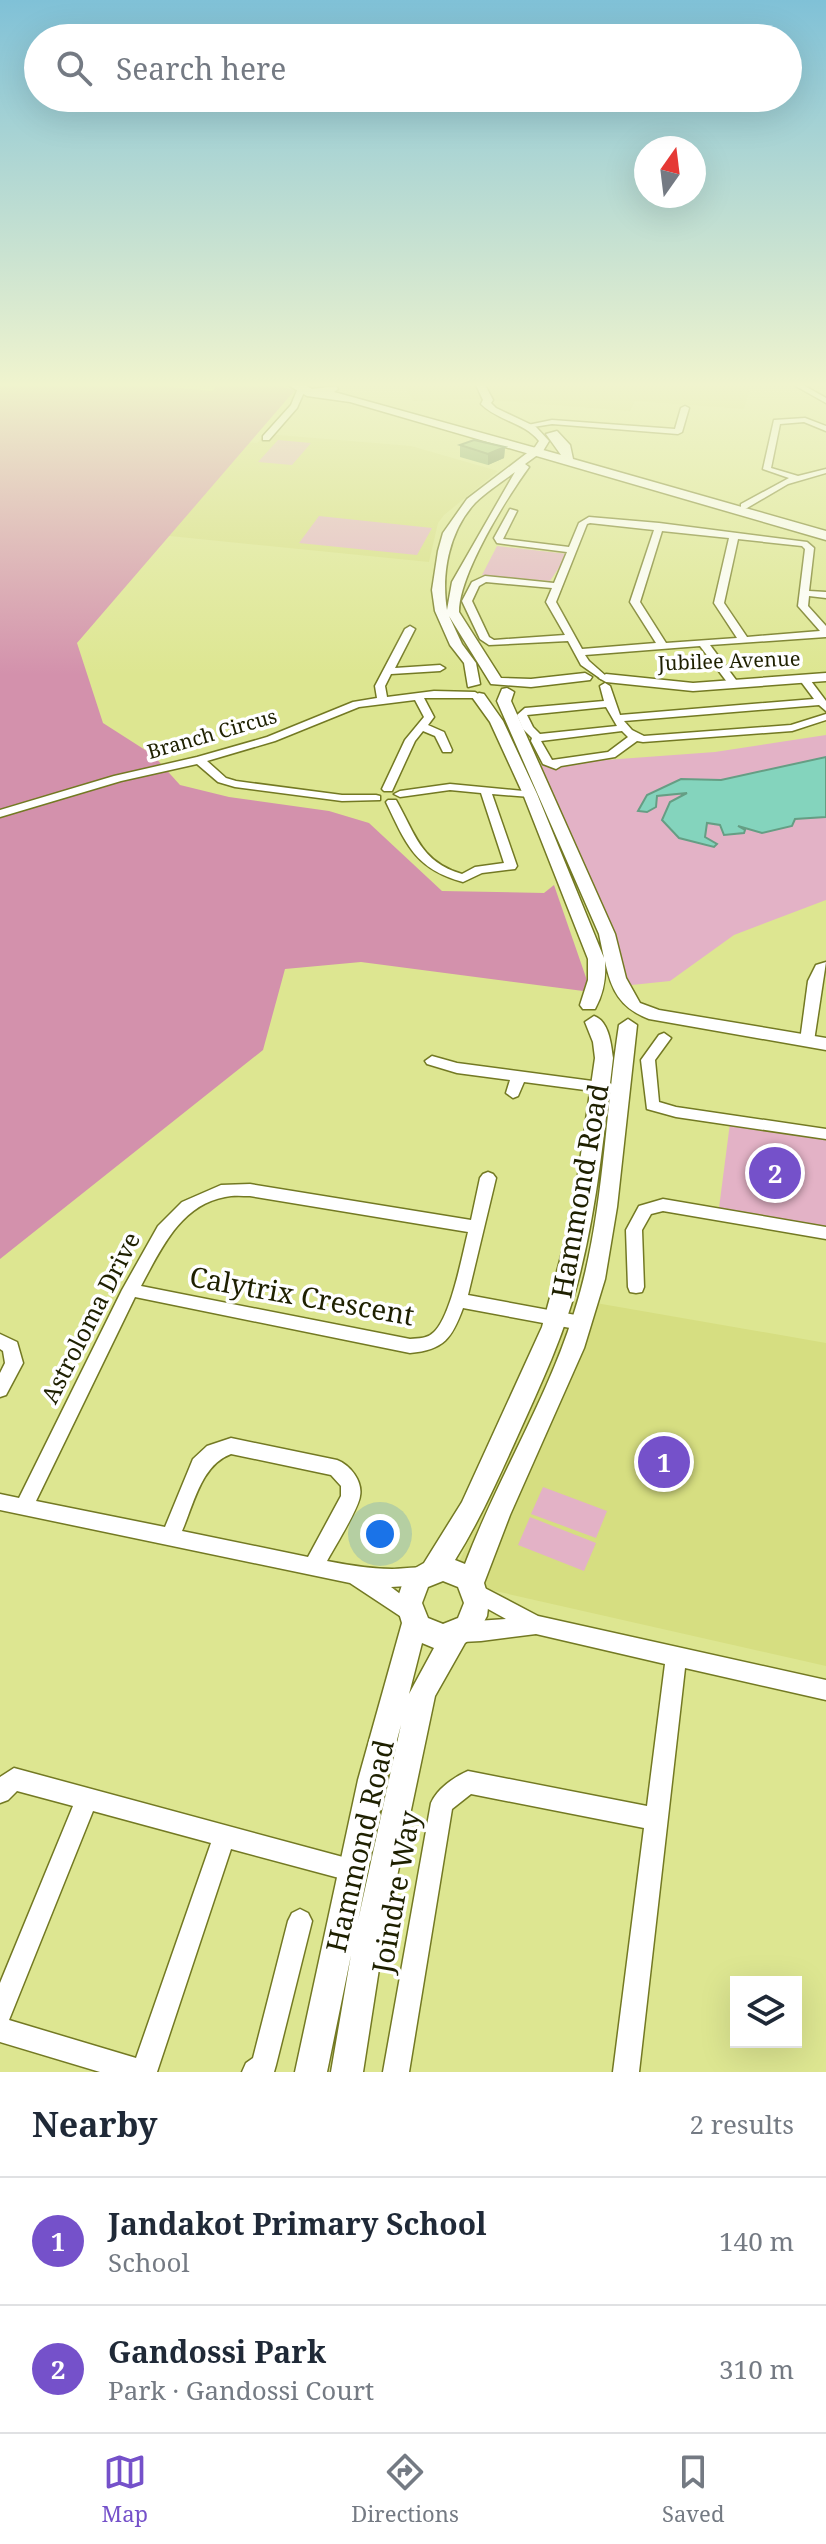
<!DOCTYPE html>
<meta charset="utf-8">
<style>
:root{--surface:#fff;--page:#f6f6f7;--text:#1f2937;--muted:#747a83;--line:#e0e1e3;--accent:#7551ca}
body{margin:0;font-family:"Noto Serif",serif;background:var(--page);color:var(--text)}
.controls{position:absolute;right:24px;bottom:24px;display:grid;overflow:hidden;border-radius:0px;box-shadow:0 8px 32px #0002}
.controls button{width:72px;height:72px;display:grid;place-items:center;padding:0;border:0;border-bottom:2px solid var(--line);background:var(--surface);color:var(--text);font:40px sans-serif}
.compass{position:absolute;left:634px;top:136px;width:72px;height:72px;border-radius:50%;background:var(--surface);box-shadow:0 8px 32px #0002;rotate:14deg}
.you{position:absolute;left:380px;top:1534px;width:28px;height:28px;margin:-20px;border:6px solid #fff;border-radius:50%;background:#1a73e8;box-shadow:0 0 0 12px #1a73e833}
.badge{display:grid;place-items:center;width:52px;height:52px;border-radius:50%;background:var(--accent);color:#fff;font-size:26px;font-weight:700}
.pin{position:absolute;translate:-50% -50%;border:4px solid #fff;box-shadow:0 2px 8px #0006}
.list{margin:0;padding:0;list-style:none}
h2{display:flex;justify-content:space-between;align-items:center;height:104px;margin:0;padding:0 32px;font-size:34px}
h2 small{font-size:26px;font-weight:400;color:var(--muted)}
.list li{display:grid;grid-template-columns:52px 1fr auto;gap:24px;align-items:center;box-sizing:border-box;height:128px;padding:0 32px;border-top:2px solid var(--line)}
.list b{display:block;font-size:30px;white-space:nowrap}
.list p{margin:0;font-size:26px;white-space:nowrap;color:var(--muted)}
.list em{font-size:26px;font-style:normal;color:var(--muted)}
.icon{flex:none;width:44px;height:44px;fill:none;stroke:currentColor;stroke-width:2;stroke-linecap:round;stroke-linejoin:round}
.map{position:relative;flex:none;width:826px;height:2072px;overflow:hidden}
.search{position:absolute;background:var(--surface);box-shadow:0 8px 32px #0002;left:24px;right:24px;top:24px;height:88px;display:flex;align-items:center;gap:20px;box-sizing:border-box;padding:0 28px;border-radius:44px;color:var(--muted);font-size:30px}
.sheet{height:360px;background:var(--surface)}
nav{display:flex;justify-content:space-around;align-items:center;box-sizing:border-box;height:112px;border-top:2px solid var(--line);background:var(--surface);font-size:22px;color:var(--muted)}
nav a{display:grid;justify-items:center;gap:4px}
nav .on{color:var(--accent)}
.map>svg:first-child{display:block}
.built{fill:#d6de81}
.green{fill:#e3b2c6}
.forest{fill:#d391ac}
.water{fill:#84d4bd;stroke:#659e84;stroke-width:2}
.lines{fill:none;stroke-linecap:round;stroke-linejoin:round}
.street-casing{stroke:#737923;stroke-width:3}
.secondary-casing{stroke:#737923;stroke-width:3}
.highway-casing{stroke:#737923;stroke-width:3}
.street{fill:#fff;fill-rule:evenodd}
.secondary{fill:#fff;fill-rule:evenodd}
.highway{fill:#fff;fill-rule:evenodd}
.wall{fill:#7fa366}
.shaded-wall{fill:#688553}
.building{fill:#94be77;stroke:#688553;stroke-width:2}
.labels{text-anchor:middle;stroke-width:7;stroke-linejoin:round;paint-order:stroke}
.far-street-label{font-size:20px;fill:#1e2000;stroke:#fff}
.street-label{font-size:24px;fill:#1e2000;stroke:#fff}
.near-street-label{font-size:28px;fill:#1e2000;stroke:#fff}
</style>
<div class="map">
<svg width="826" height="2072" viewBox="0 0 826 2072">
<rect width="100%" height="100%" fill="#dde691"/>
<g class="built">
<polygon points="404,385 751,385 744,409 635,401 630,411 474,399 413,401"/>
<polygon points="266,434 411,446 498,471 444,515 438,523 429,562 140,533 224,440 257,443"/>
<polygon points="573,1299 826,1343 826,1666 451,1581"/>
</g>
<g class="green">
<polygon points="278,440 311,443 292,465 258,462"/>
<polygon points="319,516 432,528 417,555 299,543"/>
<polygon points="497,546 568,554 550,581 482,575"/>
<polygon points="826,735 826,900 734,935 670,981 622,986 537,765 715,752"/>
<polygon points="730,1123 826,1138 826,1227 719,1208"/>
<polygon points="543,1487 607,1511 596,1538 531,1514"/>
<polygon points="530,1517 596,1543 584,1571 518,1545"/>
</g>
<polygon class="forest" points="0,385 150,385 212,391 218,385 275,385 295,390 77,643 103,723 153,755 180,785 229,797 329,811 369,823 442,891 544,893 554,885 591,992 361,962 285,969 263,1050 0,1259"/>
<polygon class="water" points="826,757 826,817 795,819 792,826 762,833 738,826 745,830 744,833 724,835 720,825 707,823 705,837 717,844 714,847 679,838 662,820 670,802 687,793 657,796 656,807 647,812 638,811 647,795 681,779 721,780"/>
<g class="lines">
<defs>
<g id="street">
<polygon points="794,385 803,385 826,398 826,403"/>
<polygon points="298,388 305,390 297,408 269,440 263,440 263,436 291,405"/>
<polygon points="685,406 689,408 682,432 678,434 552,424 527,428 523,426 552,420 675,429 681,408"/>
<polygon points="805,418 826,426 826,431 804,422 780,424 771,468 798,476 826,469 826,473 788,484 747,508 741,508 741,504 789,478 763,469 774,420"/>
<path d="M510 509 517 511 503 539 569 547 579 523 589 517 659 523 807 542 814 548 809 591 826 592V598L809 596 808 606 826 626V637L710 645 739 684 734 687 730 686 700 646 585 655 589 661 606 676 601 679 581 665 568 641 489 645 480 639 462 601 472 582 485 576 554 583 567 552 497 543 494 538ZM590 523 654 530 630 602 656 643 582 649 556 602 587 524ZM662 531 729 538 714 603 737 638 666 643 640 602ZM738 539 802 546 805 549 798 606 820 631 747 637 724 603ZM486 582 552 588 546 602 565 635 494 640 489 637 472 601 479 586Z"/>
<polygon points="410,626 415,629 395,668 440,665 445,668 440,671 391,674 385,686 387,697 434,691 475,692 480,695 475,698 424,698 434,717 428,725 444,732 452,750 451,752 443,752 435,736 423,731 415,741 392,791 384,791 382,789 405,740 424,717 415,700 359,707 275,741 207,761 226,778 236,781 342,795 376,795 380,796 380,800 342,801 235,787 218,782 197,764 121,781 0,817 0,810 114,776 197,757 267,737 353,702 377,698 375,686 405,629"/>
<path d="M804 676 808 677 826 701V711L819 705 624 721 632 730 644 736 791 725 826 714V720L792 731 643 742 637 741 615 757 561 766 556 769 543 764 531 741 532 738 523 729 517 715 525 708 604 701 600 686 605 683 610 686 620 715 814 699 799 679ZM606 707 617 726 540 734 533 727 527 715ZM622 731 628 737 608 752 552 760 541 741Z"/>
<path d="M450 784 534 792 536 794 530 797 492 794 517 866 515 869 482 873 463 882C415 869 406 844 386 802L388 800H396C415 833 420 862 462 874L475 867 504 863 481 793 450 790 400 797 394 794 400 791Z"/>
<polygon points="826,962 814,1041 807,1046 800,1041 808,981 816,965"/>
<polygon points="664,1033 671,1038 655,1060 659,1102 676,1107 826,1129 826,1139 676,1117 647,1109 641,1060 659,1035"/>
<polygon points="432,1056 457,1063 600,1082 607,1087 600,1092 524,1082 518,1096 513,1098 506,1093 510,1080 457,1073 427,1064 425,1061"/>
<path d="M488 1172 493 1174 496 1178 468 1295 581 1316 587 1318 590 1323 587 1328 581 1330 463 1308C452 1338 444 1350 410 1353L135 1297 36 1501 165 1527 193 1459 207 1446 231 1438 337 1460C350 1465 363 1481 360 1496 359 1508 334 1548 327 1561 348 1565 370 1569 392 1569 405 1569 419 1565 431 1570L434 1576 431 1582 424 1585 391 1587 416 1606 419 1613 416 1620 409 1622 350 1583 0 1510V1494L19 1498 122 1290 158 1226 182 1202 221 1185 250 1184 471 1220 480 1178 483 1174ZM250 1196 468 1232C462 1256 451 1316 434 1332 427 1339 419 1338 410 1339L141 1286C160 1251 180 1205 225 1197 233 1195 242 1196 250 1196ZM231 1454 331 1475 341 1486V1496L308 1557 182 1531C194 1504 201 1465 231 1454Z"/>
<polygon points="663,1199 826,1227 826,1239 663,1211 651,1214 642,1230 644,1287 642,1292 636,1293 630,1292 628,1287 626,1230 639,1206"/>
<polygon points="0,1334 17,1342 23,1363 6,1395 0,1397 0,1373 5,1363 3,1351 0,1349"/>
<path d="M477 1584 538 1616 826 1680V1700L685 1668 639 2072H613L644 1828 471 1794 452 1809 409 2072H383L431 1803C437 1789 454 1777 468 1771L647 1806 665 1664 536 1634 481 1641 462 1642 455 1639 452 1632 455 1625 462 1622 506 1619 470 1599 467 1593 470 1587Z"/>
<path d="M14 1768 354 1860 362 1863 365 1871 362 1879 354 1882 231 1849 157 2072H100L0 2042V1983L73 1806 17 1791 8 1800 0 1803V1777ZM93 1811 211 1843 136 2058 9 2020Z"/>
<polygon points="300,1909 308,1913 312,1921 276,2065 274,2072 242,2072 246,2063 253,2058 288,1921 292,1913"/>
</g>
<g id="secondary">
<path d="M476 385H485L493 400 491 403 496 408 536 427 549 441 543 451 525 464 529 467C506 499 459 574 459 612L501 678 531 679 585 673 592 677 590 680 531 687 491 684 449 616 462 644 476 663 480 684 468 687 464 663 450 645 435 611 432 590 438 551 443 533 467 499 535 447 539 441C524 422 498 421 481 404L483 400ZM515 472 452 582 447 610C441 574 449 531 475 503 486 492 502 482 515 472Z"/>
<polygon points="826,673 826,681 693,691 606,682 599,678 606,674 693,683"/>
<path d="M507 688 514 692 511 701 615 934 626 978 640 1003 659 1010 826 1038V1050L649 1019C620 1008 611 990 605 961 606 978 604 993 595 1009H583L580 1005 588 980V959L523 794 490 722 472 697 479 693 484 694 503 721 537 794 604 958 599 934 497 701 502 689Z"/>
<path d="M594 1016C609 1021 611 1044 613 1058 604 1133 597 1208 578 1281 564 1335 541 1384 518 1435 499 1477 480 1520 455 1560L465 1564C497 1479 547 1400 574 1313 604 1220 604 1121 619 1025L628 1019 637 1025 617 1207 605 1279 584 1348 510 1515 484 1583 489 1600 487 1616 478 1633 465 1643 435 1696 383 1943 363 2072H331L351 1955 327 2072H295L358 1780 402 1623 396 1603 403 1582 410 1571 424 1563 462 1502 542 1327 572 1216 595 1058 593 1042 585 1022ZM443 1581 458 1587 464 1603 458 1618 443 1624 428 1618 422 1603 428 1587ZM422 1643 434 1648 409 1694ZM401 1725 358 1921 386 1780Z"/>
</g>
<polygon id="highway" points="288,385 305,385 312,389 336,386 338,389 334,392 561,455 546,434 557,431 570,445 573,459 826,531 826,540 350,402 307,396"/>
</defs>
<use href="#street" class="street-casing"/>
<use href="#secondary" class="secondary-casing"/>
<use href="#highway" class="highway-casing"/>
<use href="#street" class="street"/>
<use href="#secondary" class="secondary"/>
<use href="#highway" class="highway"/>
</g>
<polygon class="wall" points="460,445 505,447 504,458 488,465 460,457"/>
<polygon class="shaded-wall" points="505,447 504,458 488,465 488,454"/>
<polygon class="building" points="474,440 505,447 488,454 460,445"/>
<linearGradient id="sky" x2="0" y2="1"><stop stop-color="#80c1d7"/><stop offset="0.57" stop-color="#f0f4ce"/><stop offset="1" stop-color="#f0f4ce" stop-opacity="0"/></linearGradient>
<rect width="826" height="675" fill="url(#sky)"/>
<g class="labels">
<g class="far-street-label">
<text transform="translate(729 661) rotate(-2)" y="7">Jubilee Avenue</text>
<text transform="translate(212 734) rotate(-16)" y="7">Branch Circus</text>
</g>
<g class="street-label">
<text transform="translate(91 1318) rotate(-63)" y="8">Astroloma Drive</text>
</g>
<g class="near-street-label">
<text transform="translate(580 1191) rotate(-80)" y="10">Hammond Road</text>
<text transform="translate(302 1296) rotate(10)" y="10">Calytrix Crescent</text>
<text transform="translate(360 1846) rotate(-77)" y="10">Hammond Road</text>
<text transform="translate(396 1892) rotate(-80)" y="10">Joindre Way</text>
</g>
</g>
</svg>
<div class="controls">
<button><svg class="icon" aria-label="layers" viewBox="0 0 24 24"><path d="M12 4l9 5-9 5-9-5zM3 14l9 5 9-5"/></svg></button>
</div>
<svg class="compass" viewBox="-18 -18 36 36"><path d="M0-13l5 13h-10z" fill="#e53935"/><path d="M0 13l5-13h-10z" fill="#747a83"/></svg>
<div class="you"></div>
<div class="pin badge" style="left:664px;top:1462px">1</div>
<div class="pin badge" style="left:775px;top:1173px">2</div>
<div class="search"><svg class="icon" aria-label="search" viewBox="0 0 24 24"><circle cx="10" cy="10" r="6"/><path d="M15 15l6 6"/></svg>Search here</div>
</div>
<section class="sheet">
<h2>Nearby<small>2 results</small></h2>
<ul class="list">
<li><span class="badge">1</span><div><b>Jandakot Primary School</b><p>School</p></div><em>140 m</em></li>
<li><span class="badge">2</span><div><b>Gandossi Park</b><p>Park · Gandossi Court</p></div><em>310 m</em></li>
</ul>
</section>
<nav>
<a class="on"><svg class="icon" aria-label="map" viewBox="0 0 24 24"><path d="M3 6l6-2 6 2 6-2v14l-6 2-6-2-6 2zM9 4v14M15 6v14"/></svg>Map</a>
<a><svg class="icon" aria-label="directions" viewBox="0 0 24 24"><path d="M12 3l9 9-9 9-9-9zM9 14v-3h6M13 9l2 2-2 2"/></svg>Directions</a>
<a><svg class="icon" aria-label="saved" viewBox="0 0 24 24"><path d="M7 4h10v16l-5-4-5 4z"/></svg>Saved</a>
</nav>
